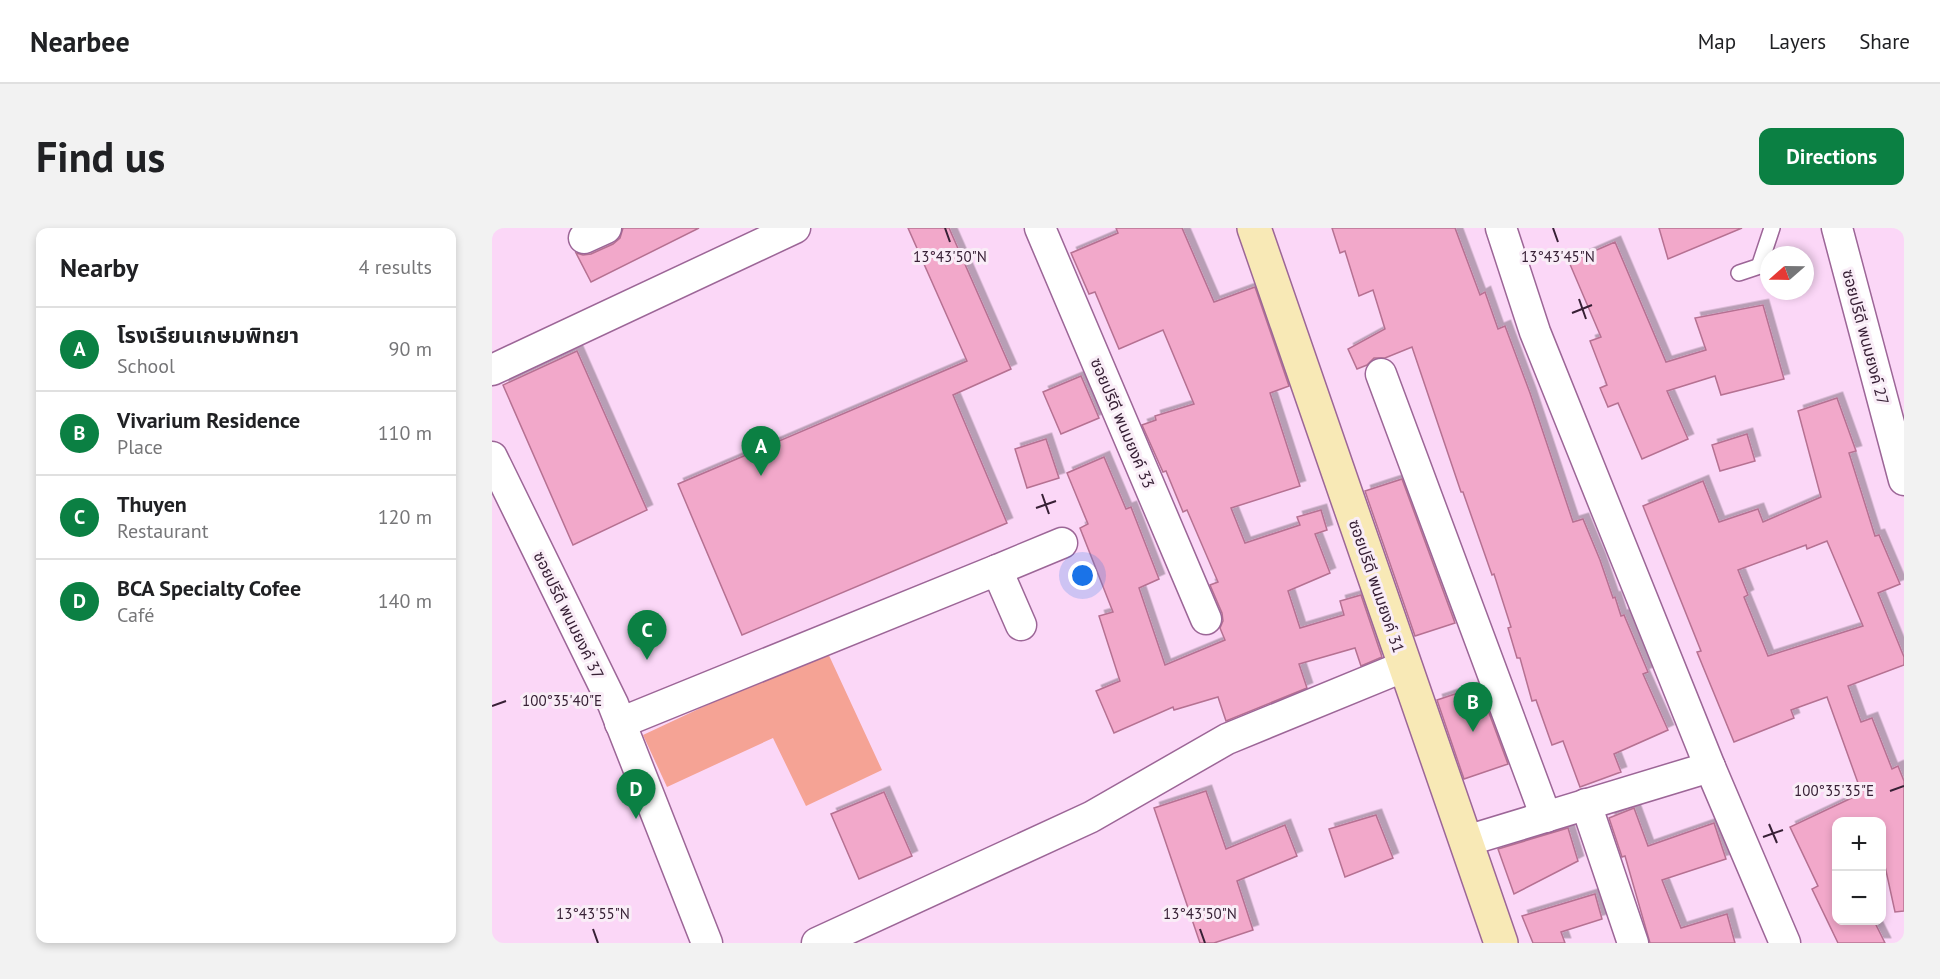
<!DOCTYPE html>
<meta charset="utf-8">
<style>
:root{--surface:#fff;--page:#f2f2f2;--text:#202124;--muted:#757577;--line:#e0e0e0;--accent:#0b8043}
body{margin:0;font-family:"PT Sans","Noto Sans Thai",sans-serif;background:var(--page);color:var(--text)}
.controls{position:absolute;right:18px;bottom:18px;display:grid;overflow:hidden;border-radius:12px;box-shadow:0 3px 9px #0003}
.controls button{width:54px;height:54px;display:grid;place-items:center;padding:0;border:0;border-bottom:2px solid var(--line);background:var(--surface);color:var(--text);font:30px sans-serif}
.compass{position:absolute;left:1268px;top:18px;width:54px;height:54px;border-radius:50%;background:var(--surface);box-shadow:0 3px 9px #0003;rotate:250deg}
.you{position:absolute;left:591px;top:348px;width:21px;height:21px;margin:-15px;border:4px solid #fff;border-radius:50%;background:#1a73e8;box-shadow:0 0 0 9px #1a73e833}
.badge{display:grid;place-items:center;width:39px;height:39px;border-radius:50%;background:var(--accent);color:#fff;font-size:20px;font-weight:700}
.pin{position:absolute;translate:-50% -50px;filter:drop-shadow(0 2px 3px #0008)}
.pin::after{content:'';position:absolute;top:32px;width:21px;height:18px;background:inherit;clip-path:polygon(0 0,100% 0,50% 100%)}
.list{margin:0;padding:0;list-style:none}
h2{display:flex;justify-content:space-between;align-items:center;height:78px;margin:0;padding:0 24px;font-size:26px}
h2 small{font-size:20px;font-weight:400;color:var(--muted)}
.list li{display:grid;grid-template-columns:39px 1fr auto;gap:18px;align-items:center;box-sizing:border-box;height:84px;padding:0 24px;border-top:2px solid var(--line)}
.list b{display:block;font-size:22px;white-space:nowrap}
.list p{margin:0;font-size:20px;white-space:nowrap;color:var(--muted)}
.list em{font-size:20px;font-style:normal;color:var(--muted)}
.map{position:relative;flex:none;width:1412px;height:715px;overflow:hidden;border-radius:12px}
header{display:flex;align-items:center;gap:36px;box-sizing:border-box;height:84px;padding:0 30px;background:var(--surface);border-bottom:2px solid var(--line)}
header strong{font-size:28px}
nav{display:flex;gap:33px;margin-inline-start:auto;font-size:21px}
.intro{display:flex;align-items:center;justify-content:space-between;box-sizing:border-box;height:144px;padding:0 36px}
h1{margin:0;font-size:42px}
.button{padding:15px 27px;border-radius:12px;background:var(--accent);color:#fff;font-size:21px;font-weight:700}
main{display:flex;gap:36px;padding:0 36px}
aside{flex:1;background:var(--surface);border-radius:12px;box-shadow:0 3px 9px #0003}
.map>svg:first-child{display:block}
.green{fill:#f5a395}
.building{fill:#f2a8ca;stroke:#b67192;stroke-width:1.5;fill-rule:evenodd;filter:url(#shadow)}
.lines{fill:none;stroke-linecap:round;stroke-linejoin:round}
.lane-casing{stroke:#9c6697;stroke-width:18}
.street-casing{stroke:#9c6697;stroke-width:33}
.secondary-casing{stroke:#9c6697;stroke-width:36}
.lane{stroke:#fff;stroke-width:15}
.street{stroke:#fff;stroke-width:30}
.secondary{stroke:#f8e9b6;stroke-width:33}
.ticks{fill:none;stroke:#372035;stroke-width:2}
.labels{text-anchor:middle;stroke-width:6;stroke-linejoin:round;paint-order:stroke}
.street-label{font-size:16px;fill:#372035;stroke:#f9edf7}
.ticks-label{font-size:15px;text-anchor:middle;fill:#372035;stroke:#f9edf7;stroke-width:6;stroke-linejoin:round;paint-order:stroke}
</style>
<header>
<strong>Nearbee</strong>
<nav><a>Map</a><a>Layers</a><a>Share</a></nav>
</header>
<div class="intro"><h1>Find us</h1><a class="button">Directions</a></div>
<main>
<aside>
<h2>Nearby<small>4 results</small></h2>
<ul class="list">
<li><span class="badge">A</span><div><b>โรงเรียนเกษมพิทยา</b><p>School</p></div><em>90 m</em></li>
<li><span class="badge">B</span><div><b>Vivarium Residence</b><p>Place</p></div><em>110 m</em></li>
<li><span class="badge">C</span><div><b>Thuyen</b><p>Restaurant</p></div><em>120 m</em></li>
<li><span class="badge">D</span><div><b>BCA Specialty Cofee</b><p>Café</p></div><em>140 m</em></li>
</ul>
</aside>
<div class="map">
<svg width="1412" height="715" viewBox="0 0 1412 715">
<defs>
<filter id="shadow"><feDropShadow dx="5.5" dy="-5.5" stdDeviation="0" flood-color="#0004"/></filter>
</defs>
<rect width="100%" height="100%" fill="#fbd7f7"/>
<polygon class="green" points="334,421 390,542 314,578 281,510 175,559 151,507"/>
<g class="building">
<polygon points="131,0 207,0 99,54 84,25 91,27 99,26 121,16 128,10"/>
<polygon points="416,0 457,0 519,141 461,167 515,295 250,407 186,256 475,133"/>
<polygon points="624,0 690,0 722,74 763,59 797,158 778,165 808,258 739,280 753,315 808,297 805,289 829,282 835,302 823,306 838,345 796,363 808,400 852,387 848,373 869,367 890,429 869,438 863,420 807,436 815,460 734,493 726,469 682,482 681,479 622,505 604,463 628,453 607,388 621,384 588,300 596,296 575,245 612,229 634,281 639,279 667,351 647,360 673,437 733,412 728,400 731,393 730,385 718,357 726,354 695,282 691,284 674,243 671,244 650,197 664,192 663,188 702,176 671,102 627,121 603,64 597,66 579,25 626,5"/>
<polygon points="840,0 963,0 988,67 993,64 1006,101 1013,98 1038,165 1081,294 1091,291 1108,332 1121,370 1123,369 1129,388 1132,387 1156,444 1151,446 1176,502 1122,526 1129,544 1088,559 1071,513 1060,517 1044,472 1040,473 1028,430 1025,430 1016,400 1019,399 1002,346 1000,347 971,264 969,264 920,119 893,130 882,130 875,137 865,141 856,121 893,101 881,62 867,68 853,23 848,25"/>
<polygon points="1167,0 1250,0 1176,31"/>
<polygon points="1123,14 1174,134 1214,122 1203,90 1271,77 1292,151 1229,167 1223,148 1175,163 1196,211 1150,231 1126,175 1116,179 1108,160 1115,157 1098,113 1109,109 1077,34"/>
<polygon points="85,123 155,282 81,317 11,157"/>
<polygon points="589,148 607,190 569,206 551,164"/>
<path d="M1345 170 1364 223 1357 225 1383 308 1387 307 1408 356 1386 365 1412 429V437L1356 458 1369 494 1380 490 1400 541 1406 538 1412 553V683L1403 684 1389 620V594H1344V693H1382L1393 715H1346L1320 661 1326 658 1298 599 1368 566 1365 556 1366 555 1335 469 1299 482 1302 490 1242 514 1205 424 1209 423 1151 278 1211 253 1227 294 1266 281 1271 294 1329 269 1306 183ZM1335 313 1371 398 1276 428 1252 369 1256 367 1246 342 1314 317 1315 321Z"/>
<polygon points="1255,206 1263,233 1228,243 1220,217"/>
<polygon points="554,211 567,250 535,260 523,221"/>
<polygon points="910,251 963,395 923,408 873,263"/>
<polygon points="987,458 1016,536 972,551 945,472"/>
<polygon points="714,563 734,621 793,597 805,628 745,653 761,702 722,715 708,715 662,580"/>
<polygon points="392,564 420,628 367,651 339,586"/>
<polygon points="1142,580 1156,618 1222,595 1234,631 1170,652 1189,700 1235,686 1243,715 1158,715 1133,628 1130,629 1117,590"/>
<polygon points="884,587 901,630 853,649 837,601"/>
<polygon points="1076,600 1086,633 1022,666 1006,621"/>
<polygon points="1103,666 1110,691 1069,704 1073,715 1041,715 1030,688"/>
</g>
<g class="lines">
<defs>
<polyline id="lane" points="1247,45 1265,39 1268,36 1280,0"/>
<g id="street">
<polyline points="548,0 714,391"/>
<polyline points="1009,0 1043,104 1218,539 1293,715"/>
<polyline points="1345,0 1412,252"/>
<polyline points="92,10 114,0"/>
<polyline points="0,142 303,0"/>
<polyline points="889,146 1054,589"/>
<polyline points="0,229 121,476 215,715"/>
<polyline points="529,397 505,342 570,315"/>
<polyline points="128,495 505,342"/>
<polyline points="1094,576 1141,715"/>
<polyline points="974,613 1218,539"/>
<polyline points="325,715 599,589 735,511 913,438"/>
</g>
<polyline id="secondary" points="762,0 1009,715"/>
</defs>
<use href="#lane" class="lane-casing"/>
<use href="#street" class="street-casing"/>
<use href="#secondary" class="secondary-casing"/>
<use href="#lane" class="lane"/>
<use href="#street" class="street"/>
<use href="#secondary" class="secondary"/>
</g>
<path class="ticks" d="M453 0 458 14M1061 0 1066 14M1087 71 1094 91M1080 85 1100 77M550 266 557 286M544 280 564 273M0 478 14 473M1398 563 1412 558M1277 596 1285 615M1271 609 1291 602M101 701 106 715M708 701 713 715"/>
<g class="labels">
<g class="street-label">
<text transform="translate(1374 109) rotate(75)" y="6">ซอยปรีดี พนมยงค์ 27</text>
<text transform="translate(631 195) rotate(67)" y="6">ซอยปรีดี พนมยงค์ 33</text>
<text transform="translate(885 358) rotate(71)" y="6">ซอยปรีดี พนมยงค์ 31</text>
<text transform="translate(77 387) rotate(64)" y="6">ซอยปรีดี พนมยงค์ 37</text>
</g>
</g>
<g class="ticks-label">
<text x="458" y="34">13°43'50"N</text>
<text x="1066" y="34">13°43'45"N</text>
<text x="70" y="478">100°35'40"E</text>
<text x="1342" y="568">100°35'35"E</text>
<text x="101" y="691">13°43'55"N</text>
<text x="708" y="691">13°43'50"N</text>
</g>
</svg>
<div class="controls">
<button>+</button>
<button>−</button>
</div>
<svg class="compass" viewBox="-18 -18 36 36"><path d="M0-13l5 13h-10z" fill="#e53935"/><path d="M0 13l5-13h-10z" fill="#757577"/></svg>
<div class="you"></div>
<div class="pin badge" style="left:269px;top:248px">A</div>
<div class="pin badge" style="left:981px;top:504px">B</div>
<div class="pin badge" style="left:155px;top:432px">C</div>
<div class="pin badge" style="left:144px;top:591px">D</div>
</div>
</main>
